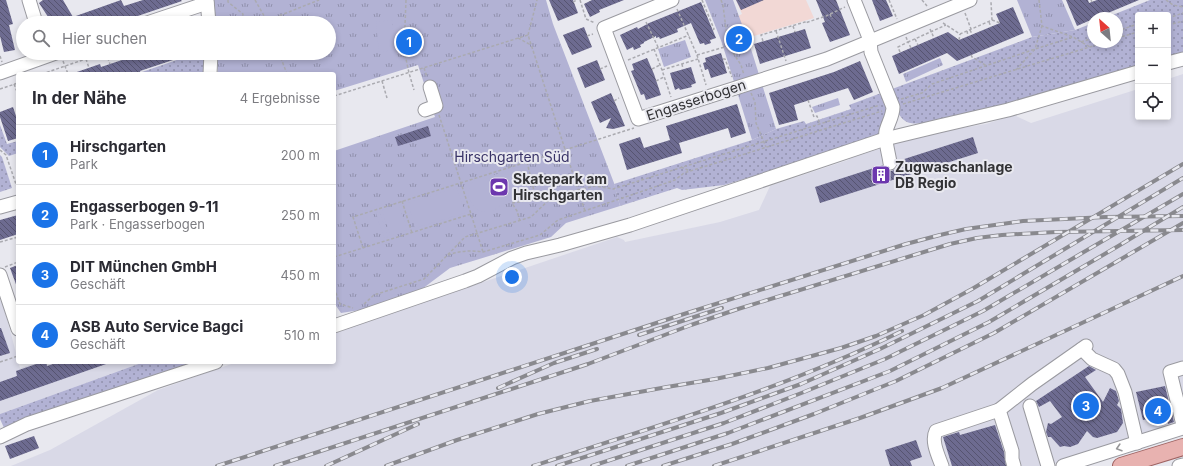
<!DOCTYPE html>
<html lang="de">
<meta charset="utf-8">
<style>
:root{--surface:#fff;--page:#f2f2f3;--text:#2b2b33;--muted:#7c7c81;--line:#e1e1e2;--accent:#1a73e8}
body{margin:0;font-family:Inter,sans-serif;background:var(--page);color:var(--text)}
.controls{position:absolute;right:12px;top:12px;display:grid;overflow:hidden;border-radius:4px;box-shadow:0 2px 6px #0003}
.controls button{width:36px;height:36px;display:grid;place-items:center;padding:0;border:0;border-bottom:1px solid var(--line);background:var(--surface);color:var(--text);font:20px sans-serif}
.compass{position:absolute;left:1087px;top:12px;width:36px;height:36px;border-radius:50%;background:var(--surface);box-shadow:0 2px 6px #0003;rotate:333deg}
.you{position:absolute;left:512px;top:277px;width:14px;height:14px;margin:-10px;border:3px solid #fff;border-radius:50%;background:#1a73e8;box-shadow:0 0 0 6px #1a73e833}
.badge{display:grid;place-items:center;width:26px;height:26px;border-radius:50%;background:var(--accent);color:#fff;font-size:13px;font-weight:700}
.pin{position:absolute;translate:-50% -50%;border:2px solid #fff;box-shadow:0 1px 4px #0006}
.list{margin:0;padding:0;list-style:none}
h2{display:flex;justify-content:space-between;align-items:center;height:52px;margin:0;padding:0 16px;font-size:17px}
h2 small{font-size:13px;font-weight:400;color:var(--muted)}
.list li{display:grid;grid-template-columns:26px 1fr auto;gap:12px;align-items:center;box-sizing:border-box;height:60px;padding:0 16px;border-top:1px solid var(--line)}
.list b{display:block;font-size:15px;white-space:nowrap}
.list p{margin:0;font-size:13px;white-space:nowrap;color:var(--muted)}
.list em{font-size:13px;font-style:normal;color:var(--muted)}
.icon{flex:none;width:22px;height:22px;fill:none;stroke:currentColor;stroke-width:2;stroke-linecap:round;stroke-linejoin:round}
.map{position:relative;flex:none;width:1183px;height:466px;overflow:hidden}
.search{position:absolute;background:var(--surface);box-shadow:0 2px 6px #0003;left:16px;top:16px;width:320px;height:44px;display:flex;align-items:center;gap:10px;box-sizing:border-box;padding:0 14px;border-radius:22px;color:var(--muted);font-size:15px}
.panel{position:absolute;background:var(--surface);box-shadow:0 2px 6px #0003;left:16px;top:72px;width:320px;height:292px;border-radius:4px}
.map>svg:first-child{display:block}
.built{fill:#d9d9e7}
.education{fill:#f2d8d5}
.grass{fill:url(#grass-dots)}
.park{fill:url(#park-tufts)}
.pitch{fill:#b2b2d4}
.building{fill:url(#building-back-hatch)}
.lines{fill:none;stroke-linecap:round;stroke-linejoin:round}
.minor-casing{stroke:#9a9aa0;stroke-width:15}
.major-casing{stroke:#9f6362;stroke-width:18}
.path{stroke:#aaaab0;stroke-width:1.5;stroke-dasharray:3 2;stroke-linecap:butt}
.minor{stroke:#fff;stroke-width:13}
.major{stroke:#e8b2b0;stroke-width:16}
.rail-casing{stroke:#89898e;stroke-width:4}
.rail{stroke:#e8e8ef;stroke-width:2.5;stroke-dasharray:8;stroke-linecap:butt}
.oneway{stroke:#98989a}
.labels{text-anchor:middle;stroke-width:4;stroke-linejoin:round;paint-order:stroke}
.street-label{font-size:14px;fill:#323235;stroke:#e8e8ef}
.park-label{font-size:14px;fill:#393367;stroke:#e8e8ef}
.poi-label{font-size:14px;font-weight:bold;fill:#323235;stroke:#e8e8ef;text-anchor:start}
</style>
<div class="map">
<svg width="1183" height="466" viewBox="0 0 1183 466">
<defs>
<pattern id="grass-dots" width="8" height="8" patternUnits="userSpaceOnUse"><rect width="8" height="8" fill="#b2b2d4"/><path d="M2 2h.1M6 6h.1" fill="none" stroke="#9191ad" stroke-width="1.8" stroke-linecap="round"/></pattern>
<pattern id="park-tufts" width="24" height="20" patternUnits="userSpaceOnUse"><rect width="24" height="20" fill="#b2b2d4"/><path d="M3 7l-1-3M5 7V3M7 7l1-3M15 17l-1-3M17 17v-4M19 17l1-3" fill="none" stroke="#9191ad"/></pattern>
<pattern id="building-back-hatch" width="6" height="6" patternUnits="userSpaceOnUse"><rect width="6" height="6" fill="#6d6b90"/><path d="M-1 5l2 2M0 0l6 6M5-1l2 2" fill="none" stroke="#565470"/></pattern>
</defs>
<rect width="100%" height="100%" fill="#e8e8ef"/>
<g class="built">
<polygon points="1183,74 1183,424 1046,466 11,466 50,450 158,390 237,362 334,362 334,331 359,324 617,237 624,240 625,242 720,222 759,210 770,186 848,160 851,158 931,132 932,133 986,124 1014,115 1031,123 1138,89 1138,117 1168,117 1168,79"/>
<polygon points="2,300 20,368 39,362 144,362 0,414 0,301"/>
</g>
<polygon class="education" points="736,0 806,0 814,18 747,38 738,16 742,14"/>
<g class="grass">
<path d="M1150 0H1183V54L1168 59V15H1138V68C1085 84 1032 98 979 111 961 116 927 126 910 123 903 122 899 114 895 109L882 133 845 149 724 185 682 190 677 188 620 206 614 184 752 140 776 129 804 121 806 124 851 109 849 105 1032 37 1075 30 1093 23V42H1117V18H1105Z"/>
<polygon points="197,53 206,53 205,74 143,74 142,72"/>
<polygon points="0,125 7,144 18,141 18,153 9,156 0,147"/>
<polygon points="0,155 2,157 12,188 0,192"/>
<polygon points="144,362 208,362 5,430 0,419 0,414"/>
</g>
<g class="park">
<polygon points="213,0 546,0 553,24 614,183 620,206 566,223 551,237 450,268 418,292 367,309 341,313 334,303 334,151 435,117 418,65 334,91 334,74 218,74 217,53 329,53 329,23 215,23"/>
<polygon points="705,0 733,0 751,49 776,129 752,140 722,43"/>
<polygon points="1017,0 1062,0 1075,30 1032,37"/>
<polygon points="685,40 691,57 664,67 658,49"/>
<polygon points="940,58 943,65 906,82 903,74"/>
<polygon points="838,98 840,105 815,113 812,107"/>
</g>
<g class="pitch">
<polygon points="392,20 395,50 379,52 376,22"/>
<path d="M522 166 531 194C525 196 506 200 502 204 497 208 493 212 486 212 472 212 462 192 473 182 478 177 486 176 493 173L494 175Z"/>
<polygon points="457,188 465,213 415,228 408,203"/>
<polygon points="399,205 407,230 390,235 382,210"/>
<polygon points="380,212 388,237 384,238 376,213"/>
</g>
<g class="building">
<polygon points="0,0 6,0 13,24 9,25 15,50 4,52 0,36"/>
<polygon points="43,0 63,0 73,17 121,0 124,6 143,0 181,0 182,1 117,23 52,23 39,3"/>
<polygon points="549,0 573,0 578,13 558,21"/>
<polygon points="592,0 624,0 599,10 600,12 590,17 584,4"/>
<polygon points="736,0 764,0 741,10"/>
<polygon points="816,0 836,0 850,35 830,42 822,23 825,22"/>
<polygon points="872,0 886,0 893,16 880,21"/>
<polygon points="1066,0 1088,0 1089,3 1097,0 1139,0 1096,18 1093,18 1093,19 1077,26"/>
<polygon points="701,2 716,38 710,40 711,43 705,45 704,43 700,44 691,23 677,29 678,32 660,39 659,37 656,38 656,36 644,42 644,43 640,45 641,47 634,50 633,47 627,50 620,35 637,27 638,29 649,23"/>
<polygon points="1013,7 1024,33 957,61 947,53 899,74 892,56 948,32 959,40 1000,23 996,14"/>
<polygon points="584,27 592,47 572,55 563,35"/>
<polygon points="805,29 811,48 760,64 754,44"/>
<polygon points="143,53 191,53 191,54 140,71 141,74 74,74 74,73 100,64 101,67"/>
<polygon points="721,53 727,73 711,78 708,69 705,70 703,63 706,62 705,58"/>
<polygon points="647,58 654,74 661,95 646,100 644,94 641,95 631,71 634,70 632,64"/>
<polygon points="597,60 605,80 585,88 577,68"/>
<polygon points="860,61 873,92 854,100 848,88 794,105 798,120 779,125 769,93 834,72"/>
<polygon points="691,67 696,83 691,85 692,87 680,90 679,88 675,90 670,73"/>
<polygon points="611,93 625,126 613,129 606,128 611,118 600,123 591,102"/>
<polygon points="737,104 746,133 731,138 728,128 679,143 682,153 627,170 619,144 640,137 644,148 670,140 666,126"/>
<polygon points="13,107 18,122 18,138 8,141 0,117 0,112"/>
<polygon points="428,126 431,136 398,146 395,137"/>
<polygon points="973,137 978,153 820,203 815,187 883,165 887,170 892,171 895,169 897,166 898,161"/>
<polygon points="18,215 18,234 0,240 0,220"/>
<polygon points="18,265 18,287 17,287 10,268"/>
<polygon points="0,328 1,328 10,353 0,356"/>
<polygon points="42,362 46,362 47,366 59,362 109,362 109,363 0,401 0,382 17,376 16,371"/>
<polygon points="1089,366 1096,370 1085,377 1103,402 1110,388 1116,391 1119,401 1117,405 1121,409 1123,423 1117,432 1097,438 1093,437 1087,431 1078,444 1070,447 1064,446 1060,447 1051,437 1048,437 1046,432 1048,423 1051,424 1062,417 1050,401 1039,407 1036,401"/>
<polygon points="1165,386 1174,422 1168,424 1166,415 1143,420 1136,392"/>
<polygon points="995,425 1004,452 1006,466 952,466 943,437 959,432 960,435"/>
<polygon points="34,436 39,448 10,459 5,446"/>
<polygon points="916,440 922,457 910,461 912,466 890,466 885,450"/>
</g>
<g class="lines">
<defs>
<g id="minor">
<polyline points="29,0 36,23"/>
<polyline points="207,0 209,23"/>
<polyline points="672,0 604,28 638,119 827,59 970,0"/>
<path d="M854 0 870 40 871 52 893 107C893 116 888 123 886 131 884 139 889 154 890 163"/>
<polyline points="147,23 207,3"/>
<polyline points="1168,63 1183,59"/>
<polyline points="0,73 56,53"/>
<polyline points="210,74 211,53"/>
<polyline points="425,110 436,106 430,87"/>
<polyline points="0,207 18,202"/>
<polyline points="0,275 18,329"/>
<polyline points="334,326 465,281 478,276 512,258 526,253 560,245 630,225 885,139 939,126 1008,110 1138,72"/>
<polyline points="1082,349 1092,359 1114,369 1118,374 1125,392 1137,443"/>
<polyline points="1183,368 1170,372 1183,425"/>
<polyline points="1030,406 1048,466"/>
<polyline points="0,437 27,424 216,362"/>
<path d="M942 466C938 455 931 441 936 431L999 410"/>
<polyline points="1014,466 1012,459 1012,451 999,410 1032,384 1086,346"/>
<polyline points="1063,466 1183,428"/>
<polyline points="1179,466 1183,465"/>
</g>
<polyline id="major" points="1121,466 1183,447"/>
</defs>
<use href="#minor" class="minor-casing"/>
<use href="#major" class="major-casing"/>
<g class="path">
<polyline points="228,0 228,2 243,14 241,23"/>
<polyline points="255,0 267,21"/>
<polyline points="406,0 404,50 409,73 414,90"/>
<polyline points="580,0 586,19 595,23"/>
<polyline points="702,0 714,29 713,30"/>
<polyline points="721,0 723,5 728,45 741,65 744,75"/>
<polyline points="889,0 897,19"/>
<polyline points="922,0 927,6"/>
<polyline points="1039,0 1042,26 1073,37 1090,47"/>
<polyline points="1091,0 1092,2"/>
<polyline points="1166,0 1173,5 1183,7"/>
<polyline points="573,2 577,0"/>
<polyline points="677,9 697,55 706,85"/>
<polyline points="965,13 971,29"/>
<polyline points="830,14 832,19"/>
<polyline points="1168,18 1183,13"/>
<polyline points="992,20 1000,23"/>
<polyline points="646,22 658,47"/>
<polyline points="989,22 991,27"/>
<polyline points="194,23 199,21"/>
<polyline points="261,23 319,0"/>
<polyline points="279,23 280,15"/>
<polyline points="943,23 960,34 992,20 991,2"/>
<polyline points="1168,25 1183,21"/>
<polyline points="793,26 795,32"/>
<polyline points="930,29 934,38"/>
<polyline points="970,30 972,34"/>
<polyline points="776,31 786,61"/>
<polyline points="967,31 968,36"/>
<polyline points="1117,31 1138,24"/>
<polyline points="528,35 537,0"/>
<polyline points="587,36 593,34"/>
<polyline points="906,37 908,42 946,25"/>
<polyline points="518,38 531,45"/>
<polyline points="1117,38 1138,32"/>
<polyline points="915,39 918,45"/>
<polyline points="959,40 960,34"/>
<polyline points="763,41 761,35 805,22 805,23 826,16 845,7"/>
<polyline points="1081,42 1093,38"/>
<polyline points="654,49 662,70 671,97"/>
<polyline points="900,52 898,47 908,42 911,48"/>
<polyline points="106,53 110,64"/>
<polyline points="279,53 287,74"/>
<polyline points="697,55 728,46"/>
<polyline points="971,55 972,57 987,66"/>
<polyline points="0,56 2,62"/>
<polyline points="86,59 89,68"/>
<polyline points="723,59 725,59 732,77"/>
<polyline points="628,60 689,35"/>
<polyline points="63,61 68,74"/>
<polyline points="682,64 683,69"/>
<polyline points="424,68 427,77"/>
<polyline points="600,69 607,66"/>
<polyline points="652,69 660,65"/>
<polyline points="662,70 698,59"/>
<polyline points="1016,70 1035,49 1042,26"/>
<polyline points="42,74 103,53"/>
<polyline points="382,81 387,98"/>
<polyline points="656,81 664,77"/>
<polyline points="14,84 18,94"/>
<polyline points="0,89 18,83"/>
<polyline points="751,93 755,102 756,123 766,147"/>
<polyline points="334,96 528,35 585,211"/>
<polyline points="901,99 922,93 932,84 1035,49 1073,37"/>
<polyline points="808,100 814,117 817,116 820,124"/>
<polyline points="614,101 619,98"/>
<polyline points="903,104 1106,42"/>
<polyline points="439,115 471,214"/>
<polyline points="0,150 6,155 18,190"/>
<polyline points="527,162 536,199"/>
<polyline points="681,167 690,171"/>
<polyline points="402,201 412,233"/>
<polyline points="520,221 517,211 512,203 551,197"/>
<polyline points="0,242 18,237"/>
<polyline points="363,248 353,217 634,128"/>
<path d="M448 255C459 251 471 250 483 252L540 235 558 220 675 180 684 173 882 111"/>
<polyline points="334,257 471,214 483,252"/>
<polyline points="5,267 18,262"/>
<polyline points="334,288 340,304 353,308"/>
<polyline points="364,304 374,295 424,279 465,237 531,217 553,196 595,186 613,189 880,105"/>
<polyline points="0,362 18,356"/>
</g>
<use href="#minor" class="minor"/>
<use href="#major" class="major"/>
<defs>
<g id="rail">
<polyline points="639,335 722,308"/>
<polyline points="498,388 554,363 597,349"/>
<polyline points="217,466 684,314 906,244 940,235 966,229 1023,221 1106,217 1183,216"/>
<polyline points="275,466 588,364 691,325 738,309 950,244 977,238 1002,235 1056,232 1183,230"/>
<polyline points="326,466 418,424"/>
<polyline points="386,466 457,440 538,414 590,401 667,387 715,379 768,368 841,348 876,336 924,315 972,289 1183,164"/>
<path d="M533 466C657 426 784 389 902 331"/>
<polyline points="557,466 721,413 801,384 880,349 978,301 1183,178"/>
<polyline points="592,466 724,423 804,392 885,359 983,311 1183,194"/>
<polyline points="627,466 728,433 890,371 989,322 1120,245 1183,207"/>
<polyline points="663,466 732,444 814,414 896,381 994,333 1183,223"/>
<polyline points="714,466 860,418 942,388 1183,276"/>
</g>
</defs>
<use href="#rail" class="rail-casing"/>
<use href="#rail" class="rail"/>
</g>
<defs><path id="oneway-chevron" d="M-2-3.5L2.5 0L-2 3.5" fill="none" stroke-width="1.6" stroke-linecap="round" stroke-linejoin="round"/></defs>
<use class="oneway" href="#oneway-chevron" transform="translate(1119 448) rotate(163)"/>
<defs>
<symbol id="building-square" viewBox="-11 -11 22 22"><rect x="-9" y="-9" width="18" height="18" rx="4" fill="#6c37ae" stroke="#e8e8ef"/><path d="M-4-6H4V6H1V3H-1V6H-4ZM-2.5-4.3h1.7v1.8h-1.7ZM.8-4.3h1.7v1.8H.8ZM-2.5-1h1.7V.8h-1.7ZM.8-1h1.7V.8H.8Z" fill="#fff"/></symbol>
<symbol id="stadium-square" viewBox="-11 -11 22 22"><rect x="-9" y="-9" width="18" height="18" rx="4" fill="#6c37ae" stroke="#e8e8ef"/><path d="M0-5a6.5 5 0 1 0 0 10a6.5 5 0 1 0 0-10ZM-3.5-1.8h7v3.6h-7Z" fill="#fff"/></symbol>
</defs>
<g fill-rule="evenodd">
<use href="#building-square" x="870" y="164" width="22" height="22"/>
<use href="#stadium-square" x="488" y="176" width="22" height="22"/>
</g>
<g class="labels">
<g class="street-label">
<text transform="translate(696 100) rotate(-18)" y="5">Engasserbogen</text>
</g>
<g class="park-label">
<text x="512" y="162">Hirschgarten Süd</text>
</g>
<g class="poi-label">
<text x="895" y="172">Zugwaschanlage<tspan x="895" dy="16">DB Regio</tspan></text>
<text x="513" y="184">Skatepark am<tspan x="513" dy="16">Hirschgarten</tspan></text>
</g>
</g>
</svg>
<div class="controls">
<button>+</button>
<button>−</button>
<button><svg class="icon" aria-label="locate" viewBox="0 0 24 24"><circle cx="12" cy="12" r="6"/><path d="M12 2v4M12 18v4M2 12h4M18 12h4"/></svg></button>
</div>
<svg class="compass" viewBox="-18 -18 36 36"><path d="M0-13l5 13h-10z" fill="#e53935"/><path d="M0 13l5-13h-10z" fill="#7c7c81"/></svg>
<div class="you"></div>
<div class="pin badge" style="left:409px;top:42px">1</div>
<div class="pin badge" style="left:739px;top:39px">2</div>
<div class="pin badge" style="left:1086px;top:406px">3</div>
<div class="pin badge" style="left:1158px;top:411px">4</div>
<div class="search"><svg class="icon" aria-label="search" viewBox="0 0 24 24"><circle cx="10" cy="10" r="6"/><path d="M15 15l6 6"/></svg>Hier suchen</div>
<section class="panel">
<h2>In der Nähe<small>4 Ergebnisse</small></h2>
<ul class="list">
<li><span class="badge">1</span><div><b>Hirschgarten</b><p>Park</p></div><em>200 m</em></li>
<li><span class="badge">2</span><div><b>Engasserbogen 9-11</b><p>Park · Engasserbogen</p></div><em>250 m</em></li>
<li><span class="badge">3</span><div><b>DIT München GmbH</b><p>Geschäft</p></div><em>450 m</em></li>
<li><span class="badge">4</span><div><b>ASB Auto Service Bagci</b><p>Geschäft</p></div><em>510 m</em></li>
</ul>
</section>
</div>
